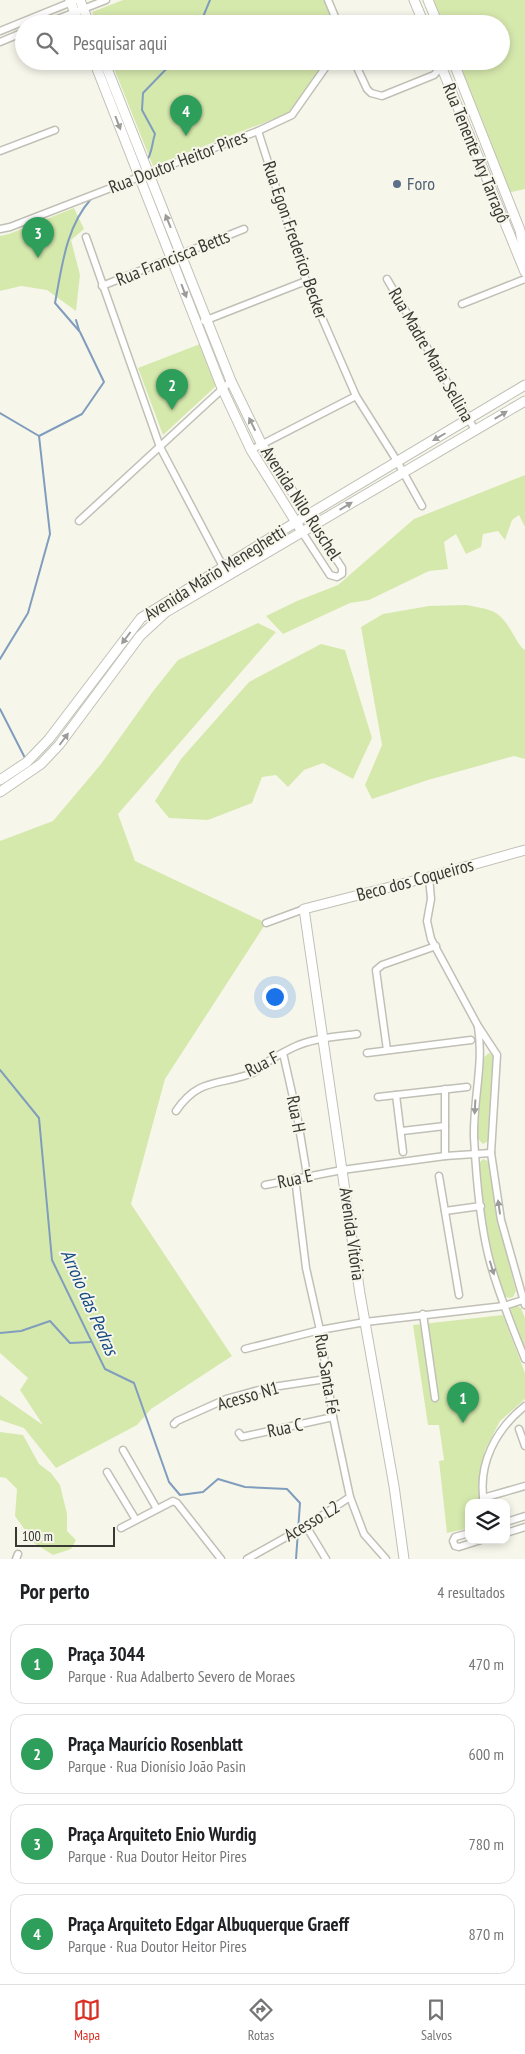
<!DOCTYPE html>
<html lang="pt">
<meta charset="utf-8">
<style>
:root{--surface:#fff;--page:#f6f6f6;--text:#202124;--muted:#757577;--line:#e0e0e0;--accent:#d93025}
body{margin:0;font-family:"PT Sans Narrow",sans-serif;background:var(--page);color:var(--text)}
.controls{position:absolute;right:15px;bottom:15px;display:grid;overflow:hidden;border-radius:10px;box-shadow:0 2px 8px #0003}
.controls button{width:45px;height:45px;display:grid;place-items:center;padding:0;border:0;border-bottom:1px solid var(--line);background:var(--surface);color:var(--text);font:25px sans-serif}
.scale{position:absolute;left:15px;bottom:12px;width:100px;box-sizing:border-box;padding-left:5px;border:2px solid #393934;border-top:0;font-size:14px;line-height:18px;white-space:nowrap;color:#393934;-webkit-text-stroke:4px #f7f6eb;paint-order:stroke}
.you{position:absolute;left:274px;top:996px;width:18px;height:18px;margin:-12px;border:4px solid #fff;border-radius:50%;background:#1a73e8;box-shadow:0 0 0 8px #1a73e833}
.badge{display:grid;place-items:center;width:32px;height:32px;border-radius:50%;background:var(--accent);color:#fff;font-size:16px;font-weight:700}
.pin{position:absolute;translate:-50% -41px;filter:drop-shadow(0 1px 2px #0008)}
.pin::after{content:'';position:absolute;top:26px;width:18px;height:15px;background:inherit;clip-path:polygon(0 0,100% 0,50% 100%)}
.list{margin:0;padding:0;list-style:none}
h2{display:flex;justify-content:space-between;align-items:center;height:65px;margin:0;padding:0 20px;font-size:21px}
h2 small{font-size:16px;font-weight:400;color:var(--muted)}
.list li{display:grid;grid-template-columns:32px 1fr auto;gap:15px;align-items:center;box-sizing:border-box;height:80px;margin:0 10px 10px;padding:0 10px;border:1px solid var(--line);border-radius:15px}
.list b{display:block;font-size:19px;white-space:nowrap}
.list p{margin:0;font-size:16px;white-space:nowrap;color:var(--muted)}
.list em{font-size:16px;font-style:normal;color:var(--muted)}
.icon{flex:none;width:28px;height:28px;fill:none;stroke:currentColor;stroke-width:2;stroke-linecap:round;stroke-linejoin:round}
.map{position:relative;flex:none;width:525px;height:1559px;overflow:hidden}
.search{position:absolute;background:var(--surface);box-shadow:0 2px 8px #0003;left:15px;right:15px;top:15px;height:55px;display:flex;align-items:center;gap:12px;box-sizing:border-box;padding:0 18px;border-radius:28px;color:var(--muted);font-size:19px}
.sheet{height:425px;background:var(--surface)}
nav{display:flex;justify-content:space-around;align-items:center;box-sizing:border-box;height:70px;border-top:1px solid var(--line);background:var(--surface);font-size:14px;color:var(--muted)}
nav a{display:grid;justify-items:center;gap:2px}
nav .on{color:var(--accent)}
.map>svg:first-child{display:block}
.green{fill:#d6e9ad}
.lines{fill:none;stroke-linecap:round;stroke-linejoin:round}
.stream{stroke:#809dbd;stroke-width:2}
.street-casing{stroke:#c1c0b6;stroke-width:9}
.secondary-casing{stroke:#c1c0b6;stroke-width:11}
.street{stroke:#fff;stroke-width:6}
.secondary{stroke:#fff;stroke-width:9}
.oneway{fill:#9c9c9a}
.service-dot{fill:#5c6f8a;stroke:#f7f6eb;stroke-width:2}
.labels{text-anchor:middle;stroke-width:4;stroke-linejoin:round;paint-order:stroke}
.street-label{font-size:18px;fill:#393934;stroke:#f7f6eb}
.service-label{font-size:18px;fill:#4e5e75;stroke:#f7f6eb;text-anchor:start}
.water-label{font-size:19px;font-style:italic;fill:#174c82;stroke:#f7f6eb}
</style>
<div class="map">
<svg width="525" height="1559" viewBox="0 0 525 1559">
<rect width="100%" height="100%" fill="#f7f6eb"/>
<g class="green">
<polygon points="123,0 324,0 334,24 97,24 92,12"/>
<polygon points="426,0 525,0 525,189 503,194 450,61 501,61 501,24 435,24"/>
<polygon points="111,61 325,61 289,113 153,166"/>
<polygon points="74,208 84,229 71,240 80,275 76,311 47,290 21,286 0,291 0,236 9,234"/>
<polygon points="200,344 216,386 163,435 138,368"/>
<polygon points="525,475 525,527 519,515 512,520 505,540 498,531 483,534 481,547 466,554 456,534 444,542 448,569 429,571 369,600 350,603 283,634 266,616 297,601 338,585 414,519"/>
<path d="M466 605C492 610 499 609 513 634 517 640 519 646 525 650V759L514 756 428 780 372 799 365 785 382 745 361 627 383 614 429 606Z"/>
<polygon points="258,623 276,632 118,814 135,861 266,923 165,1079 131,1204 232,1356 151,1409 137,1425 56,1468 24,1428 0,1420 0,1395 43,1425 20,1390 28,1378 0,1353 0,841 53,821 101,764 154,690 178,660"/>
<polygon points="321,644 345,650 372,738 353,779 323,763 304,770 288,787 276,775 262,777 252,803 208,820 169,818 155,801 181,759 249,682"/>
<polygon points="489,1053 494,1057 490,1140 483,1144 478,1139 478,1107 483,1058"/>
<path d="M483 1159 490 1162 499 1225 516 1291 513 1297 509 1298 504 1296C490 1253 482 1209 479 1163Z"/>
<polygon points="515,1305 521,1308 525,1318 525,1350 510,1312 511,1308"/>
<polygon points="503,1315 525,1373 525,1399 500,1421 485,1450 478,1485 481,1503 469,1503 469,1528 447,1533 439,1461 444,1460 439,1425 428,1425 413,1325"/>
<polygon points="0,1432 23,1435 39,1464 51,1473 60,1485 67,1514 67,1531 76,1540 71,1549 53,1555 34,1543 15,1516 17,1489 6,1478 0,1477"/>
</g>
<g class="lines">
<g class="stream">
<polyline points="200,24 210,0"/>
<path d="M146 161C152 156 152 142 155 134L142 110 143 93 174 61"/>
<polyline points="76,320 79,330"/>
<polyline points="0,413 39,436"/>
<path d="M39 436 82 414 104 382 80 332 55 303C62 266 66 227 91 199"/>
<polyline points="0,659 28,613 50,534 39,436"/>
<polyline points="0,709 25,758"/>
<polyline points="0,1070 39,1118 52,1260 105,1369 134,1383 169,1482 180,1495 203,1492 218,1479 245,1487 287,1489 300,1503 296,1559"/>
<polyline points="0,1333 21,1331 50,1321 70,1343 91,1342"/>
</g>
<defs>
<g id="street">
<polyline points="328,0 338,24"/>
<polyline points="45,24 106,0"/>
<polyline points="0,31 74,1"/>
<polyline points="0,42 24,32"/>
<polyline points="354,61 367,89 371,93 382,96 434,75 441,67"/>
<polyline points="258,131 306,281 356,396 397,461 422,506"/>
<polyline points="0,151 55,130"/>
<polyline points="0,229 10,227 258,131 292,115 330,61"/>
<polyline points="86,237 160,447 228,576"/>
<polyline points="387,279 475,430"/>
<polyline points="102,286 244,229"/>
<polyline points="462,304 525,279"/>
<polyline points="204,321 306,281"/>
<polyline points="251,450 356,396"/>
<polyline points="79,521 231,381"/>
<polyline points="302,532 330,575 337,577 342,574 342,568 314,525"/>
<polyline points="429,877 431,899 427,921 431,939 478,1026 497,1055 491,1153 501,1220 525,1305"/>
<polyline points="266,923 304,909"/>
<path d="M478 1027C484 1064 473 1100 474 1137 476 1175 480 1225 490 1262 499 1295 512 1327 525 1359"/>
<polyline points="387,1050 376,970 382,965 436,946"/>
<polyline points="283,1053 297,1115 307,1175"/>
<polyline points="367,1053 471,1040"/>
<polyline points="396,1095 403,1152"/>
<polyline points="378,1097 467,1087"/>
<path d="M176 1111C199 1077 219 1086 253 1073 259 1070 263 1065 269 1061 276 1056 284 1052 292 1048 312 1038 335 1037 357 1034"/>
<polyline points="402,1131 445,1126"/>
<polyline points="445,1156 445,1089"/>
<polyline points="439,1176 459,1295"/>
<polyline points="295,1178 306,1268 320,1330 333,1417 350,1497 364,1534 386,1559"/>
<polyline points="265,1185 342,1170 445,1156 491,1153"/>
<polyline points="445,1211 481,1206"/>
<polyline points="423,1314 435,1398"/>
<polyline points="245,1349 320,1330 365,1322 504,1306 523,1300"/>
<polyline points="174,1424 177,1421 226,1399 266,1388 326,1379"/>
<polyline points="519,1429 525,1446"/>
<polyline points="239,1433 242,1437 333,1417"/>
<polyline points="123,1450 157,1509"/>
<polyline points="107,1472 136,1520"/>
<polyline points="483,1498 525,1486"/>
<path d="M484 1503C477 1464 496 1429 525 1406"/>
<polyline points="506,1522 525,1516"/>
<polyline points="306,1526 326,1559"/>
<polyline points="121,1528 173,1501 177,1503 221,1559"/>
<polyline points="469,1533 455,1537 453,1541 455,1546 459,1547 481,1540"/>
<polyline points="506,1533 525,1527"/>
<polyline points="16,1559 18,1554"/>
<polyline points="247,1559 306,1526 350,1497"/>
</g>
<g id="secondary">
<polyline points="70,0 79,24"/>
<polyline points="80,0 89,24"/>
<polyline points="414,0 424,24"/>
<polyline points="428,0 438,24"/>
<polyline points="94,61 222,388 251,450 299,527"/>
<polyline points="104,61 231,381 262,445 310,519"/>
<polyline points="439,61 525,272"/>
<polyline points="453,61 520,230 525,258"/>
<polyline points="0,780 27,762 49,739 141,618 296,522 525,385"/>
<polyline points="0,792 41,764 59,745 140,636 166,612 525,401"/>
<polyline points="404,1559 394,1486 360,1294 304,909 429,877 525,850"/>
</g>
</defs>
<use href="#street" class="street-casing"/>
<use href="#secondary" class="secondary-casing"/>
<use href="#street" class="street"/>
<use href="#secondary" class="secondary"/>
</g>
<defs><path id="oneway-solid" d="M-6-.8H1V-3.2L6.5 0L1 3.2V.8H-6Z" transform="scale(1.25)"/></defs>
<g class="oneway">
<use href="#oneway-solid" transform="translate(118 123) rotate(69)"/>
<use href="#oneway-solid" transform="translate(168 221) rotate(-112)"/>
<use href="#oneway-solid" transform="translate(184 291) rotate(69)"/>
<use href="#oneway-solid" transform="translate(501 415) rotate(-31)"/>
<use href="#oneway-solid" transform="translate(252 424) rotate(-116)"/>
<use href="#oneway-solid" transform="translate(439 437) rotate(150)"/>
<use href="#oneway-solid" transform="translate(346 506) rotate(-31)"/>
<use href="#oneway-solid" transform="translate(126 638) rotate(127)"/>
<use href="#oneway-solid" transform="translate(64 739) rotate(-53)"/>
<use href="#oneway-solid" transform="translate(475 1107) rotate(93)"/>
<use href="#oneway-solid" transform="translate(499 1207) rotate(-98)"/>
<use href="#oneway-solid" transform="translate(492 1268) rotate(73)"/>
</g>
<circle class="service-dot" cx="397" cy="184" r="5"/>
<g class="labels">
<g class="street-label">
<text transform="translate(476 153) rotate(68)" y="6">Rua Tenente Ary Tarragô</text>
<text transform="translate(178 162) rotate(-21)" y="6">Rua Doutor Heitor Pires</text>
<text transform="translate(295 240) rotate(71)" y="6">Rua Egon Frederico Becker</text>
<text transform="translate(173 258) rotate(-22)" y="6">Rua Francisca Betts</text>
<text transform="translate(431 355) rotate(60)" y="6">Rua Madre Maria Sellina</text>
<text transform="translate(301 503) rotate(57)" y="6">Avenida Nilo Ruschel</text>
<text transform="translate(215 573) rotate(-32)" y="6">Avenida Mário Meneghetti</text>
<text transform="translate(415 880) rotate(-15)" y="6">Beco dos Coqueiros</text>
<text transform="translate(262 1064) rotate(-27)" y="6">Rua F</text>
<text transform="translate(296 1114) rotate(79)" y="6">Rua H</text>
<text transform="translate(295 1179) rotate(-12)" y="6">Rua E</text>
<text transform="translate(352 1234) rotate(82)" y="6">Avenida Vitória</text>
<text transform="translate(327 1374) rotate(81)" y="6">Rua Santa Fé</text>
<text transform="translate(248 1396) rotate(-16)" y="6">Acesso N1</text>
<text transform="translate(285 1428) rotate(-12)" y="6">Rua C</text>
<text transform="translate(312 1521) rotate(-31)" y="6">Acesso L2</text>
</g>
<g class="service-label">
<text x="407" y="190">Foro</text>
</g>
<g class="water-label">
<text transform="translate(90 1302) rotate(66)" y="7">Arroio das Pedras</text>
</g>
</g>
</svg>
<div class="controls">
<button><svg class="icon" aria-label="layers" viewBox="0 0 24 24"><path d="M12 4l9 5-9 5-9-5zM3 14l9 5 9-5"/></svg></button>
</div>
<div class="scale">100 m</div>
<div class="you"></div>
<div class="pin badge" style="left:463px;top:1423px;background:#2e9e5b">1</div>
<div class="pin badge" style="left:172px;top:410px;background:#2e9e5b">2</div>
<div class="pin badge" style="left:38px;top:258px;background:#2e9e5b">3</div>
<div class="pin badge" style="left:186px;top:136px;background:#2e9e5b">4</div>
<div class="search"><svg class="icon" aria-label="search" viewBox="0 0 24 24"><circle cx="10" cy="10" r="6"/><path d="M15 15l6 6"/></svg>Pesquisar aqui</div>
</div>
<section class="sheet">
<h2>Por perto<small>4 resultados</small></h2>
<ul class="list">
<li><span class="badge" style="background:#2e9e5b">1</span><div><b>Praça 3044</b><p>Parque · Rua Adalberto Severo de Moraes</p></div><em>470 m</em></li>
<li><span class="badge" style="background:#2e9e5b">2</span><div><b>Praça Maurício Rosenblatt</b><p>Parque · Rua Dionísio João Pasin</p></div><em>600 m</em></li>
<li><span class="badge" style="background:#2e9e5b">3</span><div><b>Praça Arquiteto Enio Wurdig</b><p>Parque · Rua Doutor Heitor Pires</p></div><em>780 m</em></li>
<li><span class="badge" style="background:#2e9e5b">4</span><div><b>Praça Arquiteto Edgar Albuquerque Graeff</b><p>Parque · Rua Doutor Heitor Pires</p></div><em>870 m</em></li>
</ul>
</section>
<nav>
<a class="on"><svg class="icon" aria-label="map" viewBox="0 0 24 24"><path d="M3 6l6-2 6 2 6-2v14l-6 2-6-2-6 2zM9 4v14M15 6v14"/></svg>Mapa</a>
<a><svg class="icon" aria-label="directions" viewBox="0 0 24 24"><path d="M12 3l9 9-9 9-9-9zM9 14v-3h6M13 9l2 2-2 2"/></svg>Rotas</a>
<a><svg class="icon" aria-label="saved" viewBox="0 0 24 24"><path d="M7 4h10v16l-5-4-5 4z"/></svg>Salvos</a>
</nav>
